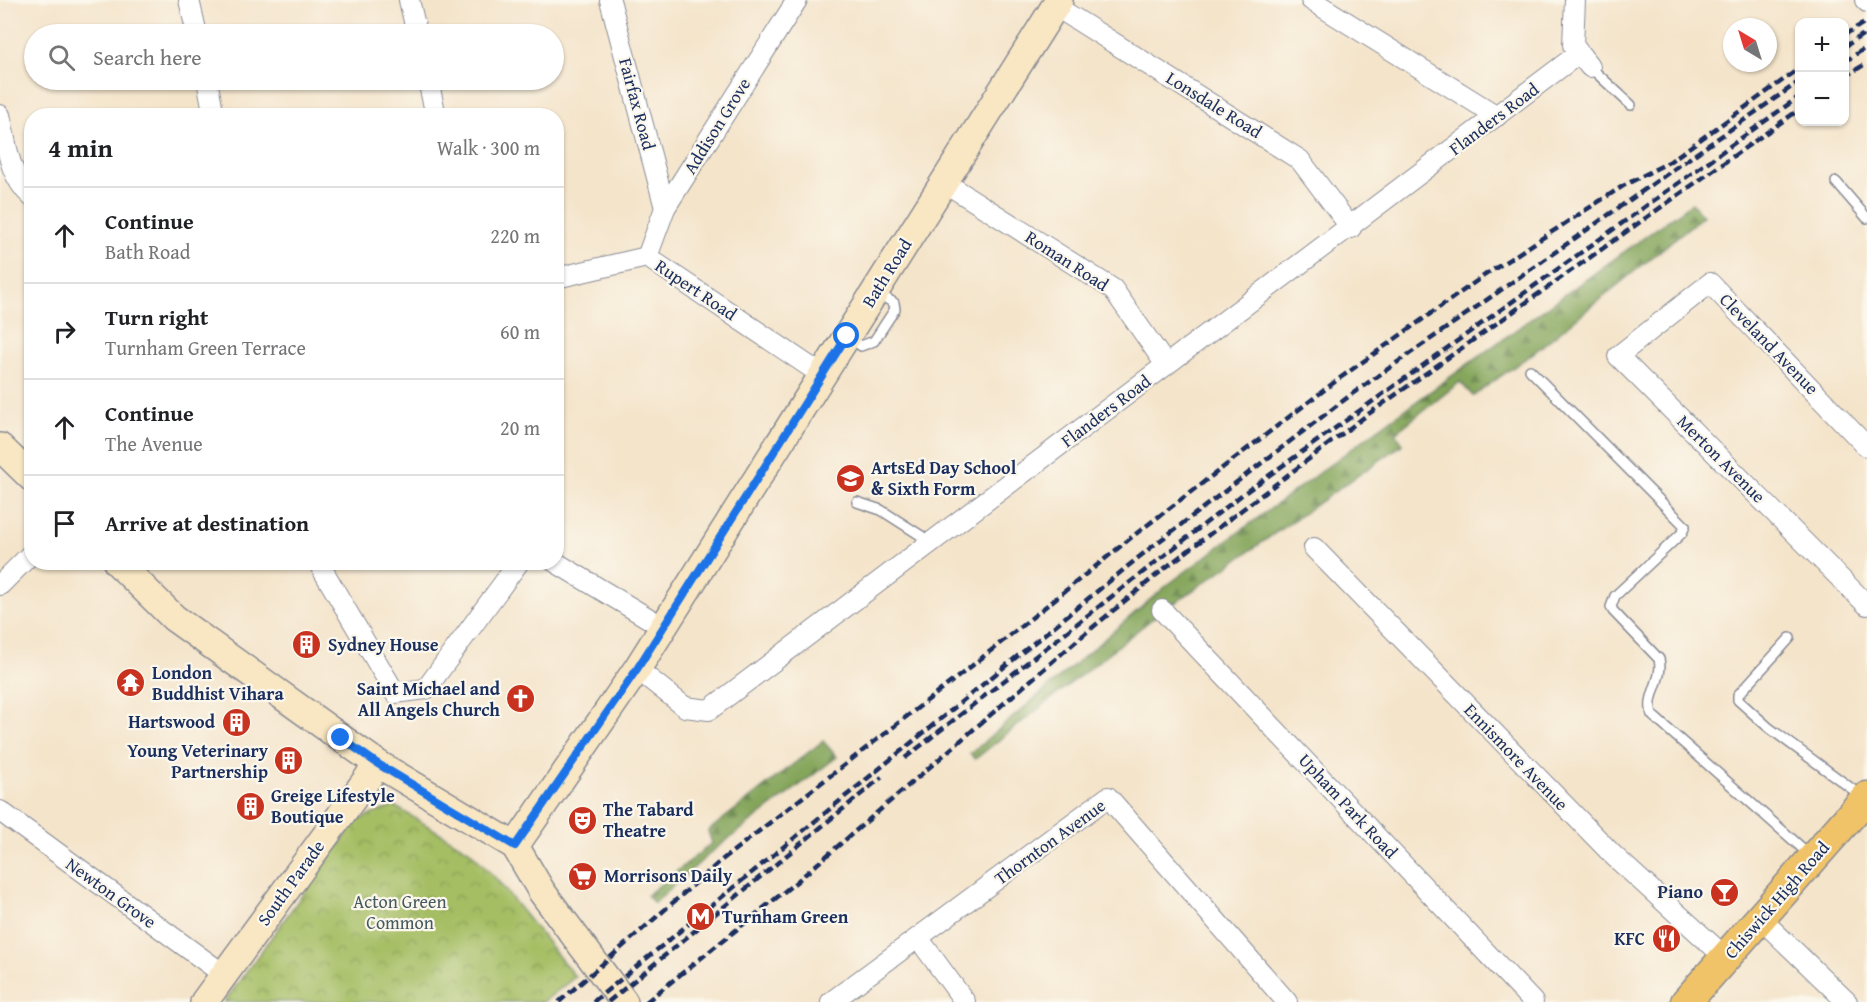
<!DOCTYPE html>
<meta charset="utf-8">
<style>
:root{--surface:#fff;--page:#f2f2f2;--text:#202124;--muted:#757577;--line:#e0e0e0}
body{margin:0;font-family:"Gentium Book Plus",serif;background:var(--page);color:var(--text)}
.controls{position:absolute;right:18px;top:18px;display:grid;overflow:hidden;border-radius:12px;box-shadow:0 2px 4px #0004}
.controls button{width:54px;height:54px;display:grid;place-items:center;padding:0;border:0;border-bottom:2px solid var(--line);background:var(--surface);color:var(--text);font:30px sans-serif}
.compass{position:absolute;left:1723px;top:18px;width:54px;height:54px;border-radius:50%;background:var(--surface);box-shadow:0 2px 4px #0004;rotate:322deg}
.stop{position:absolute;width:18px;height:18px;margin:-14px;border:4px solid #1a73e8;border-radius:50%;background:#fff}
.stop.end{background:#1a73e8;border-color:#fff;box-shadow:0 2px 6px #0008}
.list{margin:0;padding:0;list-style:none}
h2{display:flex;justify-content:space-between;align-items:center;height:78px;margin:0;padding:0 24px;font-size:26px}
h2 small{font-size:20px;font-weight:400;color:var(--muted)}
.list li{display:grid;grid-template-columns:39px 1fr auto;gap:18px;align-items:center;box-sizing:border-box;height:96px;padding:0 24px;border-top:2px solid var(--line)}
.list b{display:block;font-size:22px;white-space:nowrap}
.list p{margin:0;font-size:20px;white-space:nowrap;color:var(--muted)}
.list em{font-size:20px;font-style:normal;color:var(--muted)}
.icon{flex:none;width:33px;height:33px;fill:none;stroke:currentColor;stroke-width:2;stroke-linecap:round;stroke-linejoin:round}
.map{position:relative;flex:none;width:1867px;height:1002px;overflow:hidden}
.search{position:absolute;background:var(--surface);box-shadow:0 2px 4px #0004;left:24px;top:24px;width:540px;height:66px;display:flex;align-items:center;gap:15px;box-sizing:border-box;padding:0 21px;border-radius:33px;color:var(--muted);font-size:22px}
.panel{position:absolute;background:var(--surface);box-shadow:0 2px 4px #0004;left:24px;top:108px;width:540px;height:462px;border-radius:24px}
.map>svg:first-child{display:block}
.forest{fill:url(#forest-firs);stroke:#506a5c;stroke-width:1.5}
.park{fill:url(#park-crowns);stroke:#607661;stroke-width:1.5}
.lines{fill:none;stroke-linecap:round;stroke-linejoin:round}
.lane-casing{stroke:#888a94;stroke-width:12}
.street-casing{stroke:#888a94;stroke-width:22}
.secondary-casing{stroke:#888a94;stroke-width:30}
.primary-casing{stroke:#888a94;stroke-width:33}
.lane{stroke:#fff;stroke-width:9}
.street{stroke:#fff;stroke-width:20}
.secondary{stroke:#f9e7c3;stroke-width:27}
.primary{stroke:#f0c369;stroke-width:30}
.rail{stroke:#1b2f5e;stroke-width:4.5;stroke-dasharray:9 4.5;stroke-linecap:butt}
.route{stroke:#1a73e8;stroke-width:8}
.labels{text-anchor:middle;stroke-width:4.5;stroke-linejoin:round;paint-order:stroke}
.street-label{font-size:18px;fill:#1b2f5e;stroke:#fbf7ec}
.poi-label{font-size:18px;font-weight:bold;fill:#1b2f5e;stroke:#fbf7ec;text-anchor:start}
.park-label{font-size:18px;fill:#445a60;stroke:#fbf7ec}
</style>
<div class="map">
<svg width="1867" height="1002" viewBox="0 0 1867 1002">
<defs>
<pattern id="forest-firs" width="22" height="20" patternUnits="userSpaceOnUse" patternTransform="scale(1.5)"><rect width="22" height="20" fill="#84a55a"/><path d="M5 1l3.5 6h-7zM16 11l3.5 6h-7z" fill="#6b874e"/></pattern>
<pattern id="park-crowns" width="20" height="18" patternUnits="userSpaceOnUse" patternTransform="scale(1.5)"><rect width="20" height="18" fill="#a5be64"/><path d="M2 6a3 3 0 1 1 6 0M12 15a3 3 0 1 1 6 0" fill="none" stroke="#869b56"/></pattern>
</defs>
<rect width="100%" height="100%" fill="#fbf7ec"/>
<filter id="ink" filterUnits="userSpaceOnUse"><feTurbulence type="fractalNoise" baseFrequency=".0167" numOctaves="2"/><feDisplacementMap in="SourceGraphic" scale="12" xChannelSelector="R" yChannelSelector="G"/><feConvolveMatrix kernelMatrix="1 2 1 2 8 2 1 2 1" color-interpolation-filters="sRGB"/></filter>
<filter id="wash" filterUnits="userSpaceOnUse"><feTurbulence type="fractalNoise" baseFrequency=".008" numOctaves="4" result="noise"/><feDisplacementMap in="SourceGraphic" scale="24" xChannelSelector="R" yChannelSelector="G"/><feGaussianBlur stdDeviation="1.35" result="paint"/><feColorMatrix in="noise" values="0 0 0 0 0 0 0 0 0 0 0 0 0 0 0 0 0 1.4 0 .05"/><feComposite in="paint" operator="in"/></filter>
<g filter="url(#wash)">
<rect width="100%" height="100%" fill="#f4e4ca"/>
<g class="forest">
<polygon points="1692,203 1703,216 1536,351 1473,396 1460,382 1395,433 1403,444 1152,619 975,759 970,754 1166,586 1378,429"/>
<polygon points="823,741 837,757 714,850 654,903 647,895 712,843 708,831"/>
</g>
<polygon class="park" points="394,806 469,850 498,881 575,977 543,1002 224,1002 357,820"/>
</g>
<g filter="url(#ink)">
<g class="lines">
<defs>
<g id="lane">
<polyline points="1590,67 1631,105"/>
<polyline points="1836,182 1867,218"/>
<polyline points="849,337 861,346 874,341 895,309 894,303 877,293"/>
<path d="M1530 370 1685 526 1682 533 1615 596 1611 607 1613 611 1659 659C1664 680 1646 694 1652 715L1811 856"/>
<polyline points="857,502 881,510 931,542"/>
<polyline points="1790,638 1738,695 1738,700 1768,727 1863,797"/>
</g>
<g id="street">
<polyline points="189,0 197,34"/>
<polyline points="409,0 417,34"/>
<polyline points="610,0 665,208"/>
<polyline points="1311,0 1497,116"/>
<polyline points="1575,0 1573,45 1590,67"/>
<polyline points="1865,0 1867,2"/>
<polyline points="1055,6 1300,160 1351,228"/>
<polyline points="207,80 214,116"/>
<polyline points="428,80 436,116"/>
<path d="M0 115C7 145 8 175 32 197"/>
<polyline points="944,182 1113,289 1166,365"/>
<polyline points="647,257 665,208 797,0"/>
<polyline points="556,278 647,257 822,375"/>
<polyline points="1867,447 1710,283 1618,356 1867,605"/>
<polyline points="1314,548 1614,856 1726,958"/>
<polyline points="318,562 395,693 426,689 519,562"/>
<polyline points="555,562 663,627"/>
<polyline points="0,585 32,553"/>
<polyline points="1162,610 1533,1002"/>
<polyline points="637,669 685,707 709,710 1578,54"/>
<polyline points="0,811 223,974"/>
<polyline points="1760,918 1847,1002"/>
<polyline points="919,939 965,1002"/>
<polyline points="831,1002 1108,797 1287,1002"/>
</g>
<g id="secondary">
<polyline points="0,447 32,478"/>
<polyline points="117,562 174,618 341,738 378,764 515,846 542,892 624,1002"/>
<polyline points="515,846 637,669 1059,0"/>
<polyline points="204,1002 378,764"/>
</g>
<polyline id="primary" points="1686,1002 1867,797"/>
</defs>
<use href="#lane" class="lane-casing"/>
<use href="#street" class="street-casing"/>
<use href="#secondary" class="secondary-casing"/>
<use href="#primary" class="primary-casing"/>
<use href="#lane" class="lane"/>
<use href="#street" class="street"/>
<use href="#secondary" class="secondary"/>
<use href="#primary" class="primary"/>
<g class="rail">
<polyline points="1844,35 1867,21"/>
<polyline points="1844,47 1867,32"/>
<polyline points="1844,62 1867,47"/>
<polyline points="1844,77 1867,63"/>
<polyline points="905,758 1243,494 1800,96"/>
<polyline points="559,1002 723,859 968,669 1137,533 1340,378 1485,275 1623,186 1669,162 1800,68"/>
<polyline points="593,1002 1149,549 1352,394 1800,81"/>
<polyline points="608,1002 882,777"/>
<polyline points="646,1002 795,883 1081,637 1165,568 1367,415 1800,109"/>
</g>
</g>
</g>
<g class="lines" filter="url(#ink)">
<polyline class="route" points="341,738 378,764 515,846 637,669 847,336"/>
</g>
<defs>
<symbol id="school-disc" viewBox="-11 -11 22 22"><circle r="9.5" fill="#c8321e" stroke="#fbf7ec"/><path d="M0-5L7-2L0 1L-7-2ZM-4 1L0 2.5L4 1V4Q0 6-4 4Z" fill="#fff"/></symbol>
<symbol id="building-disc" viewBox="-11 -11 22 22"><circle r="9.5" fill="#c8321e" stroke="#fbf7ec"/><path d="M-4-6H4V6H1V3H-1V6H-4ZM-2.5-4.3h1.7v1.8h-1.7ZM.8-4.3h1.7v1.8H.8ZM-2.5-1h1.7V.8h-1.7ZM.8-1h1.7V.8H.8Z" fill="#fff"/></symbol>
<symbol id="temple-disc" viewBox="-11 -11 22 22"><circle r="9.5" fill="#c8321e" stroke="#fbf7ec"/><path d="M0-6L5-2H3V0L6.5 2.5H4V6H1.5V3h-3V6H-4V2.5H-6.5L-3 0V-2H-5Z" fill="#fff"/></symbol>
<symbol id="church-disc" viewBox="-11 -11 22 22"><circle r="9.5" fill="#c8321e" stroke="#fbf7ec"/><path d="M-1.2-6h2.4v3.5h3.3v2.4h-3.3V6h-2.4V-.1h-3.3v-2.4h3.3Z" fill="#fff"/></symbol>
<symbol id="theatre-disc" viewBox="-11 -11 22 22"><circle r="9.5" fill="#c8321e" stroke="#fbf7ec"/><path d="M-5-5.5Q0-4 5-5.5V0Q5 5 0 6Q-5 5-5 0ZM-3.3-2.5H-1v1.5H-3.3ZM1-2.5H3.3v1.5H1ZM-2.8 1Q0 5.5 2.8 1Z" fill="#fff"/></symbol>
<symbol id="supermarket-disc" viewBox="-11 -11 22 22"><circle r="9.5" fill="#c8321e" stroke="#fbf7ec"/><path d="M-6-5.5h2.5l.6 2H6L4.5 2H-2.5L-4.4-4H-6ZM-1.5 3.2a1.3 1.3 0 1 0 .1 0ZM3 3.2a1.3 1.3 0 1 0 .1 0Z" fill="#fff"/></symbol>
<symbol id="bar-disc" viewBox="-11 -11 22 22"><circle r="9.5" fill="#c8321e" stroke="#fbf7ec"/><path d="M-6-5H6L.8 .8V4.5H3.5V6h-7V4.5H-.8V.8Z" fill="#fff"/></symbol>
<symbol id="metro-disc" viewBox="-11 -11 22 22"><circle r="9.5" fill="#c8321e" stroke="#fbf7ec"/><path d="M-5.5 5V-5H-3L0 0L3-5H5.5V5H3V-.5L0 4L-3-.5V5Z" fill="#fff"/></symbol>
<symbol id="restaurant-disc" viewBox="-11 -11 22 22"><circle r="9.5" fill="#c8321e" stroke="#fbf7ec"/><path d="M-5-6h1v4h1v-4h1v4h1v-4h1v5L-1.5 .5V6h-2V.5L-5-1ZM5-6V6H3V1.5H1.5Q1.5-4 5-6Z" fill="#fff"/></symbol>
</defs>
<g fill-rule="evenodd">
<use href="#school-disc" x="834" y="462" width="33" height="33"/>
<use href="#building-disc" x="290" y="628" width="33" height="33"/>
<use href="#temple-disc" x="114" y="666" width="33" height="33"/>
<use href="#church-disc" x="504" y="682" width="33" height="33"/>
<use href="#building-disc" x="220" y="706" width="33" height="33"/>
<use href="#building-disc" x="272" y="744" width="33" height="33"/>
<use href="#building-disc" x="234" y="790" width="33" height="33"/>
<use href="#theatre-disc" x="566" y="804" width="33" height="33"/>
<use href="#supermarket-disc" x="566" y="860" width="33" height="33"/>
<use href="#bar-disc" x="1708" y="876" width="33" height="33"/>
<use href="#metro-disc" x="684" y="900" width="33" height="33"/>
<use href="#restaurant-disc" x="1650" y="922" width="33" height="33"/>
</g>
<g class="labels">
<g class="street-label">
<text transform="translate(637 104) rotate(75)" y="6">Fairfax Road</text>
<text transform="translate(1214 105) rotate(32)" y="6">Lonsdale Road</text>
<text transform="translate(1494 119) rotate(-37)" y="6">Flanders Road</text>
<text transform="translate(717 126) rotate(-58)" y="6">Addison Grove</text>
<text transform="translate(1067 261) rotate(33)" y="6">Roman Road</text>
<text transform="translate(887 273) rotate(-58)" y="6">Bath Road</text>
<text transform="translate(696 290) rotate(34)" y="6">Rupert Road</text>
<text transform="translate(1769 344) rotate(46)" y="6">Cleveland Avenue</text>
<text transform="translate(1106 411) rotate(-37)" y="6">Flanders Road</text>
<text transform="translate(1721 459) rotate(45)" y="6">Merton Avenue</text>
<text transform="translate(1516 757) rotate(46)" y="6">Ennismore Avenue</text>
<text transform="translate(1348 806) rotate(47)" y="6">Upham Park Road</text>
<text transform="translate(1050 842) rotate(-36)" y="6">Thornton Avenue</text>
<text transform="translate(291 883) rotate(-54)" y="6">South Parade</text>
<text transform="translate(111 893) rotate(36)" y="6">Newton Grove</text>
<text transform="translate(1777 900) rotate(-49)" y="6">Chiswick High Road</text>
</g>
<g class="poi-label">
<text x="871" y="474">ArtsEd Day School<tspan x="871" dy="21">&amp; Sixth Form</tspan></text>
<text x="328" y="651">Sydney House</text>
<text x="152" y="679">London<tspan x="152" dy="21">Buddhist Vihara</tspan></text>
<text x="500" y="695" text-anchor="end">Saint Michael and<tspan x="500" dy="21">All Angels Church</tspan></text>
<text x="215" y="728" text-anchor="end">Hartswood</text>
<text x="268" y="757" text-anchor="end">Young Veterinary<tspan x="268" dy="21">Partnership</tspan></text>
<text x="271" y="802">Greige Lifestyle<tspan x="271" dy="21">Boutique</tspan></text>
<text x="603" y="816">The Tabard<tspan x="603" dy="21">Theatre</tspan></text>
<text x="604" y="882">Morrisons Daily</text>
<text x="1703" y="898" text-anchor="end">Piano</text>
<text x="722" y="923">Turnham Green</text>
<text x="1645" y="945" text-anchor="end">KFC</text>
</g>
<g class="park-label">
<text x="400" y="908">Acton Green<tspan x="400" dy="21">Common</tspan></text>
</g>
</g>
</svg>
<div class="controls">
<button>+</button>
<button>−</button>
</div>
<svg class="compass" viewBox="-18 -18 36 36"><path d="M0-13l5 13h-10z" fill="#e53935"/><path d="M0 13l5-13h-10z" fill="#757577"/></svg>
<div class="stop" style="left:847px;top:336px"></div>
<div class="stop end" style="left:341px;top:738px"></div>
<div class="search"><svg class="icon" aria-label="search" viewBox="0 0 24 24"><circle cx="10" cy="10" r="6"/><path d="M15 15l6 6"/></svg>Search here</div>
<section class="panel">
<h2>4 min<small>Walk · 300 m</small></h2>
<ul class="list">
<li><svg class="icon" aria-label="ahead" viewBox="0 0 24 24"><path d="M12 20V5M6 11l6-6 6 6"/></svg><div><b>Continue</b><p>Bath Road</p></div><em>220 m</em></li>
<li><svg class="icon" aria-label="right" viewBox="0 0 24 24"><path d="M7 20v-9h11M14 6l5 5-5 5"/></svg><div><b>Turn right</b><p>Turnham Green Terrace</p></div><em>60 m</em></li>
<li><svg class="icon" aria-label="ahead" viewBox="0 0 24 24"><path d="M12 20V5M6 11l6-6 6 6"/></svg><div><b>Continue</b><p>The Avenue</p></div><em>20 m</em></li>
<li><svg class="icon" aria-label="arrive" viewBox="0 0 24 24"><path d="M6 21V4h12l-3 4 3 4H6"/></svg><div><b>Arrive at destination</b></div></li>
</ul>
</section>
</div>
